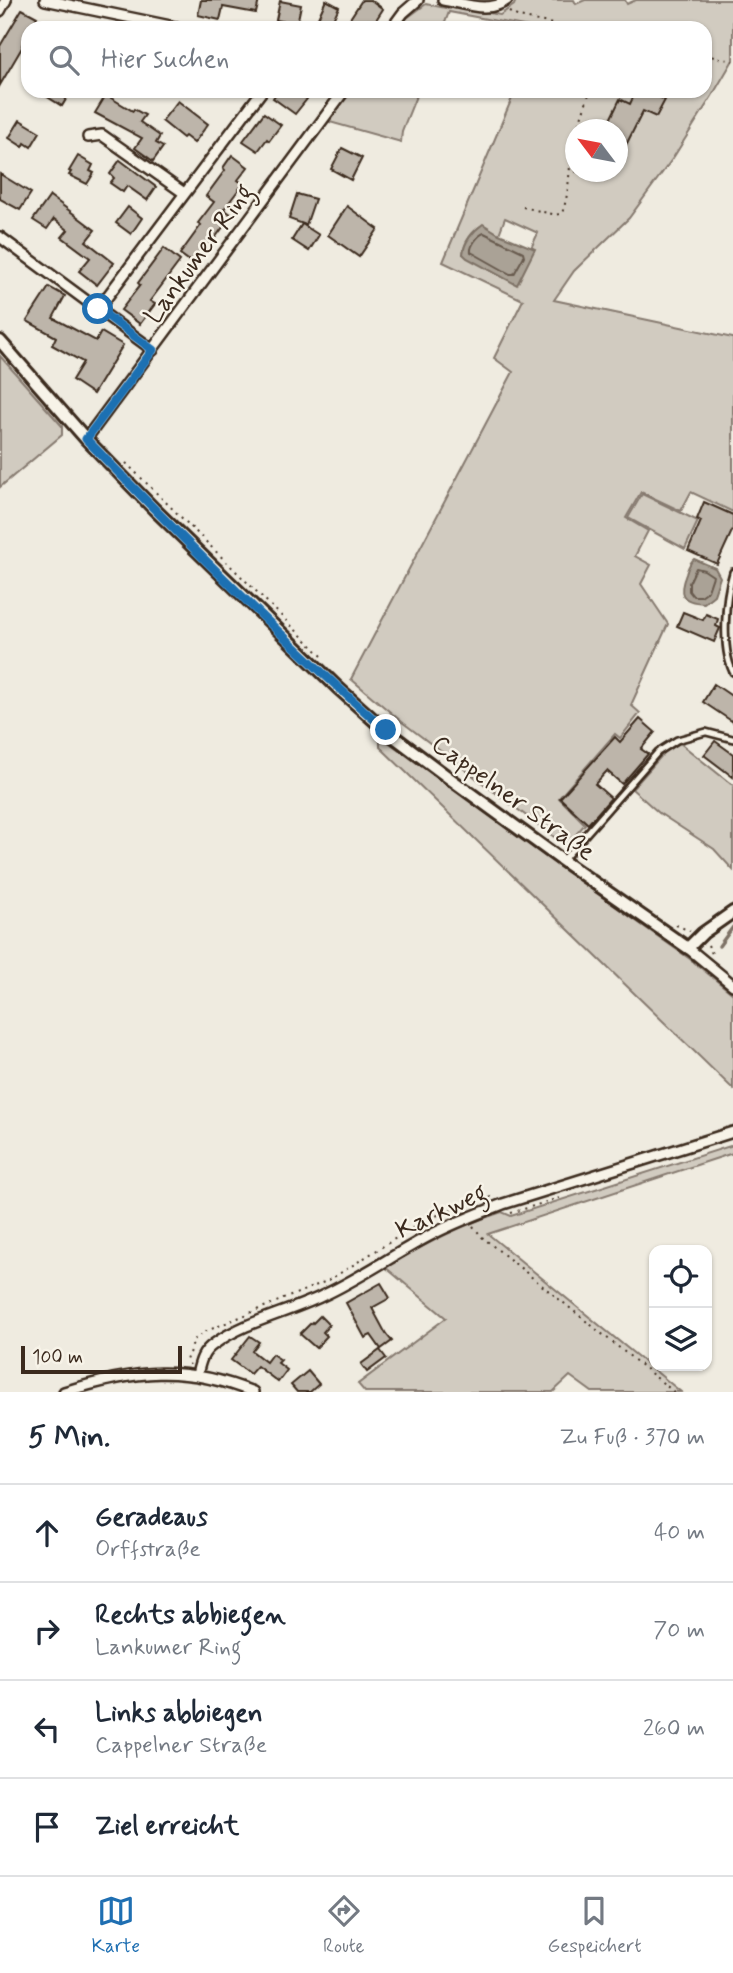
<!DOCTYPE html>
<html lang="de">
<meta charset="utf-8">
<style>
:root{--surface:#fff;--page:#f6f6f7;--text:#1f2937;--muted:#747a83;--line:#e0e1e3;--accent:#1f6fb2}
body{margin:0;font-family:Mynerve,sans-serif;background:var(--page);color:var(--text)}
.controls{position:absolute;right:21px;bottom:21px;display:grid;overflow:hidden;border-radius:14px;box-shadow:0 2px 5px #0004}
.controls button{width:63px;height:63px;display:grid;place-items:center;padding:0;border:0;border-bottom:2px solid var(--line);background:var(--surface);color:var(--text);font:35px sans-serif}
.compass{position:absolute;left:565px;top:119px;width:63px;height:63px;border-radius:50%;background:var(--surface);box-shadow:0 2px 5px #0004;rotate:302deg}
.scale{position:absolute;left:21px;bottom:18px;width:161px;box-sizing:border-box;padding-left:7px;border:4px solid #3b2a1e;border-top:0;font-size:19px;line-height:24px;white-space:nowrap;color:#3b2a1e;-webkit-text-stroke:5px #f7f3e8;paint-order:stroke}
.stop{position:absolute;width:21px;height:21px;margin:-16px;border:5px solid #1f6fb2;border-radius:50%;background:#fff}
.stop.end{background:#1f6fb2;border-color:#fff;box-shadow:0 2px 7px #0008}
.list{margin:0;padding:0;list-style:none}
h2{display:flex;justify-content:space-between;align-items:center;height:91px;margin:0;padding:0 28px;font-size:30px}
h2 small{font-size:23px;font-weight:400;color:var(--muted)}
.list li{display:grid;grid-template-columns:46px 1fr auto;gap:21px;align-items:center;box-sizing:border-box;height:98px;padding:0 28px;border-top:2px solid var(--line)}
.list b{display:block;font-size:26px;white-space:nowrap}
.list p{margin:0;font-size:23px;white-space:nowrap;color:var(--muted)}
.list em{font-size:23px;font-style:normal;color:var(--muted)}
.icon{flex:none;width:38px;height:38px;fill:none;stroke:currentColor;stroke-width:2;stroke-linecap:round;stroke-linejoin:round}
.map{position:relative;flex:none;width:733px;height:1392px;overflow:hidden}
.search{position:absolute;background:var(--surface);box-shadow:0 2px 5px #0004;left:21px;right:21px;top:21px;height:77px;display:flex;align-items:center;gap:18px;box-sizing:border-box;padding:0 24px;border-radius:21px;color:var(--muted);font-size:26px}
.sheet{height:483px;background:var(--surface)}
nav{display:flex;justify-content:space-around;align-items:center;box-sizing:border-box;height:98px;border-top:2px solid var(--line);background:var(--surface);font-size:19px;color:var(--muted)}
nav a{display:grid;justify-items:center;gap:4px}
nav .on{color:var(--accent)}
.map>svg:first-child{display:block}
.green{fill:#d1cbc0;stroke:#867a6f;stroke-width:2;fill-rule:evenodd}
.water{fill:#aaa296;stroke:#7e7266;stroke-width:2}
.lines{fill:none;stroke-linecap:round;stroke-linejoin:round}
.shore{stroke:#675a4e;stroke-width:2}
.stream{stroke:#7e7266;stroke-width:3.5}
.building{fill:#bdb5aa;stroke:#3b2a1e;stroke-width:2}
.service-casing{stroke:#3b2a1e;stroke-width:10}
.minor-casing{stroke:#3b2a1e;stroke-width:14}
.tertiary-casing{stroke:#3b2a1e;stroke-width:16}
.path{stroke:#3b2a1e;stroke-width:2;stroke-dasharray:2 5;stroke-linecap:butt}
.service{stroke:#f7f3e8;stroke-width:4.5}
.minor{stroke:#f7f3e8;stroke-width:9}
.tertiary{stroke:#f7f3e8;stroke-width:10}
.route{stroke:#1f6fb2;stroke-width:9}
.labels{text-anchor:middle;stroke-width:5;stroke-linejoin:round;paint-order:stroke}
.street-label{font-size:26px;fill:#3b2a1e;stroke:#f7f3e8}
</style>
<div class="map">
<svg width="733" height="1392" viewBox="0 0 733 1392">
<rect width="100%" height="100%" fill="#efebe0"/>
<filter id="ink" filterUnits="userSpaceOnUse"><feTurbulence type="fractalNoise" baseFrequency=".0143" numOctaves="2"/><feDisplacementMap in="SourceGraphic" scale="14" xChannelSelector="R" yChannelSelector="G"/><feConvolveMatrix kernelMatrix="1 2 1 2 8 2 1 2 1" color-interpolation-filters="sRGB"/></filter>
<g filter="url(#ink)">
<g class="green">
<path d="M516 0H574L576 4 585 0H625L627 4 636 0H733V60L712 96 673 158 629 218 574 271 554 300 733 338V512L691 492 681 511 641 492 626 518 648 531 635 556 651 565 641 584 668 624 631 705 640 713 620 738 615 734 559 798 585 824 566 846 402 722 351 679 513 372 494 358 523 300 443 262 515 91H705V28H534L449 12 443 28H399L407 18 426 4 450 9 452 6 500 15 514 5ZM576 130H618V172H576ZM505 218 538 233 531 248 534 249 463 254C464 242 472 231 483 225L499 234Z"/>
<polygon points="349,91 418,91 402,131 401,142 326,121"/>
<polygon points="0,356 62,426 62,435 0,487"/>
<polygon points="642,494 698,521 685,549 628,518"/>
<polygon points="380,736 554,863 690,959 733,994 733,1089 380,747"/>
<polygon points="680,743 731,784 733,784 733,870 714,849 659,813 632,789 665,752"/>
<path d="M733 1145V1153L488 1234 681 1392H592L570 1376 553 1392H365L358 1384 446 1318 385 1267C423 1246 460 1225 502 1212L511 1216Z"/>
</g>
<g class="water">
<path d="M483 224 499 234 535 249 517 285 467 258 463 254C464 242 473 231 483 224Z"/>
<path d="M694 559 715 568 720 577 714 595 704 603C681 602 678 594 686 574 688 568 689 563 694 559Z"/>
</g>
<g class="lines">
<g class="shore">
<path d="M484 233 523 252 524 256 514 274H510L471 252C470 246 478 235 484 233Z"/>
<polygon points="696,568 704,570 713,576 708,591 701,596 693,596 689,591 689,583"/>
</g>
<polyline class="stream" points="719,946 733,927"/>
</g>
<g class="building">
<polygon points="201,0 259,0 256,13 223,7 220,20 198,15"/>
<polygon points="326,0 339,7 331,24 318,18"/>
<polygon points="362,0 371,0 383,9 374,23 369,20 363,28 355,28 347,23"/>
<polygon points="280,1 301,5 297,24 276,20"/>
<polygon points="22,9 37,17 31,28 28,28 28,34 22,45 23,46 0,85 0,46"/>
<polygon points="38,91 71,91 62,106"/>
<polygon points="278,91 296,91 307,99 295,114 273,98"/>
<polygon points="636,91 648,91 665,100 656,117 643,111 618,161 618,130 605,130 620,99 630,104"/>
<polygon points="106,95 133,111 134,109 145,115 140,122 160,136 156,143 163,147 153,161 135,148 142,138 95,113"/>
<polygon points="178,101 208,124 194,143 185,136 183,138 162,121"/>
<polygon points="264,113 281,125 269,141 267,139 258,151 243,141"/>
<polygon points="20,120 40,132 31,147 25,143 23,147 9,138"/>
<polygon points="342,148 362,158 351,180 331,169"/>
<polygon points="232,155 248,167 238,180 243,184 224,209 232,215 195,265 180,254 201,225 198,223 214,202 206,196 225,170 223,168"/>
<polygon points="78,156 93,165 90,171 94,173 87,184 69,175 71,172 69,171"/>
<polygon points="120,160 156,187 147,200 127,186 123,192 110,183 114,178 110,174"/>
<polygon points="0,174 31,193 20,210 0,199"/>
<polygon points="297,194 315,199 306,225 289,219"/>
<polygon points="50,196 95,230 86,241 114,263 97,285 79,271 90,258 62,237 68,230 54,219 47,229 33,220"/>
<polygon points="347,206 378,229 359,257 328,235"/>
<polygon points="128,207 142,218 131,234 116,223"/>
<polygon points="302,224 319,235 309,251 292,240"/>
<polygon points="164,248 180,261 150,301 155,304 140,324 121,310 140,285 138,283"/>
<polygon points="49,287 65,296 53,318 96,341 101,332 123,345 93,394 72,380 83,362 52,345 56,337 27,321"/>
<polygon points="704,502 733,515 733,529 717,564 688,551 701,521 697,519"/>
<polygon points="683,612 703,620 706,614 718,619 716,626 720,628 714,642 677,626"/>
<polygon points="714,684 733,697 733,722 703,702"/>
<polygon points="640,719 655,732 641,749 648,754 622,784 607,771 595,784 611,798 588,824 560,798 615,737 620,742"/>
<polygon points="715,741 733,754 733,777 704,755"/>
<polygon points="381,1283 390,1298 372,1308 386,1334 392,1341 381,1349 371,1335 365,1338 346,1303"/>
<polygon points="320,1316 329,1325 323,1332 327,1336 316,1348 300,1334 312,1322 313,1323"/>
<polygon points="250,1336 259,1342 252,1351 266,1362 272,1354 281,1360 278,1363 287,1370 278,1382 257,1366 250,1374 231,1360"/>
<polygon points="380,1350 386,1358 367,1372 361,1364"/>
<polygon points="308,1371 319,1384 310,1392 297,1392 291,1385"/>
</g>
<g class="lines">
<defs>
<g id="service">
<path d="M733 572C725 598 721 648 733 672"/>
<polyline points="564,859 658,752 677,740 706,732 733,739"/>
</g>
<g id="minor">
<polyline points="45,0 180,28"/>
<path d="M443 0C463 3 489 14 507 0"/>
<polyline points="0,11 6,0"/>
<polyline points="392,28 403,13 418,0"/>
<polyline points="88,137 102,135 184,193"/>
<polyline points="0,237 153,350"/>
<polyline points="98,309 262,91"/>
<polyline points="86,439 344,91"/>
<polyline points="688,948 733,985"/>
<path d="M197 1375C200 1362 202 1352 214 1344 246 1321 287 1313 322 1296 359 1279 393 1255 429 1236 453 1223 478 1214 503 1204L733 1132"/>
<path d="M64 1392C134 1370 184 1364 253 1392"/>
</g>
<polyline id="tertiary" points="0,341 86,439 154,509 338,688 385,730 445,775 563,861 688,948 703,933 733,912"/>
</defs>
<use href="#service" class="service-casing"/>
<use href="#minor" class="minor-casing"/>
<use href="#tertiary" class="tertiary-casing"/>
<g class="path">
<polyline points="509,12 519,17 572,28"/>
<polyline points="705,55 733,61"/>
<polyline points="577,130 590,91"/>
<path d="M523 207 556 215 562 213C572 187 567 160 576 134"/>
<polyline points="126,463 322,656"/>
<polyline points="676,925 690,931"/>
<polyline points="708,945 713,956"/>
<polyline points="511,1213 562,1197"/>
<polyline points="473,1226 482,1237 674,1392"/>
<polyline points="190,1365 186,1360 195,1339 209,1330 329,1280 409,1230 438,1215 494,1196"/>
</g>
<use href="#service" class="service"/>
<use href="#minor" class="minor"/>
<use href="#tertiary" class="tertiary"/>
</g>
</g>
<g class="lines" filter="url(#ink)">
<path class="route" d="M98 309 153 350 86 439C183 539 281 638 386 730"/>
</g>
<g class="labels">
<g class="street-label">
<text transform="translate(198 253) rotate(-54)" y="9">Lankumer Ring</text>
<text transform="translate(514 797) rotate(36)" y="9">Cappelner Straße</text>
<text transform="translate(441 1210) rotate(-25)" y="9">Karkweg</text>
</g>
</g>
</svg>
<div class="controls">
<button><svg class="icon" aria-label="locate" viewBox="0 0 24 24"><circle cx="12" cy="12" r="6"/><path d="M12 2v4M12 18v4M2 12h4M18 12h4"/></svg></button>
<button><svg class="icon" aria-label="layers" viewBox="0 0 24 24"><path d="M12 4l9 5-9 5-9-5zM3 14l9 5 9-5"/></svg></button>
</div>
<svg class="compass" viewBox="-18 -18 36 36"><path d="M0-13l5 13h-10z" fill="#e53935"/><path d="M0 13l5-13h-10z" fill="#747a83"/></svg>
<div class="scale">100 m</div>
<div class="stop" style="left:98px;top:309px"></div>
<div class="stop end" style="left:386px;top:730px"></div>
<div class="search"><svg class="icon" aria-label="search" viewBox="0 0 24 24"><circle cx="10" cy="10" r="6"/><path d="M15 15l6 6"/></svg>Hier suchen</div>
</div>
<section class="sheet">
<h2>5 Min.<small>Zu Fuß · 370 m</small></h2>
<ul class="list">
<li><svg class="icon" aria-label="ahead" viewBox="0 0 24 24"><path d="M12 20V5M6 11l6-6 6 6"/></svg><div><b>Geradeaus</b><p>Orffstraße</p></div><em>40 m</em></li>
<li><svg class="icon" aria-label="right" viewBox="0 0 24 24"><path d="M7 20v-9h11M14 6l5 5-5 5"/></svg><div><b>Rechts abbiegen</b><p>Lankumer Ring</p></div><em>70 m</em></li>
<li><svg class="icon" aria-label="left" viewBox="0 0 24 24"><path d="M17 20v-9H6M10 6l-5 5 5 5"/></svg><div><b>Links abbiegen</b><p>Cappelner Straße</p></div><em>260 m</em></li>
<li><svg class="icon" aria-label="arrive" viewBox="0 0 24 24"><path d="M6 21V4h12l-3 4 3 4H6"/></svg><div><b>Ziel erreicht</b></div></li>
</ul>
</section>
<nav>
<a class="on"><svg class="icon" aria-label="map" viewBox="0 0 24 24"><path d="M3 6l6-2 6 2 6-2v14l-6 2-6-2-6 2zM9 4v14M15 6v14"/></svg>Karte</a>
<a><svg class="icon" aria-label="directions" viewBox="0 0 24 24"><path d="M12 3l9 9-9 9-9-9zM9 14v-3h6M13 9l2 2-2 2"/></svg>Route</a>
<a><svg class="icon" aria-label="saved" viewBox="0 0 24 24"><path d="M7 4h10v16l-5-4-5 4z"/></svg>Gespeichert</a>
</nav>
